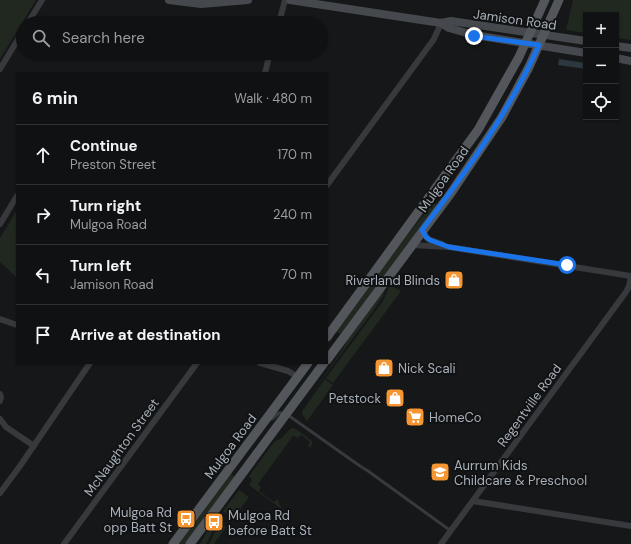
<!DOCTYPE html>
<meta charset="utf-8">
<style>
:root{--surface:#101112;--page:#191a1b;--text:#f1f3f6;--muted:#9c9d9f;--line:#303132}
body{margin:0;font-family:"DM Sans",sans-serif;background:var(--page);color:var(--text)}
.controls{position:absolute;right:12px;top:12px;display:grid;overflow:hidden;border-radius:0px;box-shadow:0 1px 3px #0004}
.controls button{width:36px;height:36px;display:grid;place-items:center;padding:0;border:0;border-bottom:1px solid var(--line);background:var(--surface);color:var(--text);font:20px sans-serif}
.stop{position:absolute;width:12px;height:12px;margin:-9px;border:3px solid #1a73e8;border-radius:50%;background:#fff}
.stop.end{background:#1a73e8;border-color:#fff;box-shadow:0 1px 4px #0008}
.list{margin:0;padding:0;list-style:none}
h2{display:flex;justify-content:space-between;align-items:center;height:52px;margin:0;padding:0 16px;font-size:17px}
h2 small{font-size:13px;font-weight:400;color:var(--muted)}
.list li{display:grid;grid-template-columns:26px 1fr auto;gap:12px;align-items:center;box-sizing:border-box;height:60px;padding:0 16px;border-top:1px solid var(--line)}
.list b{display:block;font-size:15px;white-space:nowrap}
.list p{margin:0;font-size:13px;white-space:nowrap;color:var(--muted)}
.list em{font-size:13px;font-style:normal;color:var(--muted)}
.icon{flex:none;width:22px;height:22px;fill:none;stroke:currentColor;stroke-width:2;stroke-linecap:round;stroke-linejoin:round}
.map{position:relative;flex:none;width:631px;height:544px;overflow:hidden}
.search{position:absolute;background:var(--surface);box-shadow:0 1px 3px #0004;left:16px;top:16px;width:312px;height:44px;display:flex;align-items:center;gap:10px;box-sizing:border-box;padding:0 14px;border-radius:22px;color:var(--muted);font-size:15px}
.panel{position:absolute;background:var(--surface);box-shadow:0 1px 3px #0004;left:16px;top:72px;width:312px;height:292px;border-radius:0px}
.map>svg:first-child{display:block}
.green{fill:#202820}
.water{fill:#2c383d}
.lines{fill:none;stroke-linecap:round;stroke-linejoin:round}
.lane{stroke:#37393d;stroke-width:3}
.street{stroke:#37393d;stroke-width:6}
.secondary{stroke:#45484d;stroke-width:8}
.primary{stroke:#53575c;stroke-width:9}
.route{stroke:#1a73e8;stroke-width:5}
.labels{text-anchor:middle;stroke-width:4;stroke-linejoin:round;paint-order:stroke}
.street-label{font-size:13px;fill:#a8b0b9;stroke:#111213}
.poi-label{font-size:13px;fill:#a8b0b9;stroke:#111213;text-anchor:start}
</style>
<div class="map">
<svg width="631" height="544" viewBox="0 0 631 544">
<rect width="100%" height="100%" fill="#161718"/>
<g class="green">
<polygon points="0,0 36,0 0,59"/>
<polygon points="573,0 631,0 631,40 616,38 616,15 586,15 586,33 566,30"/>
<polygon points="435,203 437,205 341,334 335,331 409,233 430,207"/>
<polygon points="17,210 17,278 0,262 0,238"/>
<polygon points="390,285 401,291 333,383 326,378 383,301"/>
<polygon points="385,290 383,296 376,307 309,397 343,349 350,334"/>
<polygon points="325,379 333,385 307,421 302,414 303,409 305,408 305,407"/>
<polygon points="292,428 296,429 312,441 312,445 310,448 308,446 310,442 301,435 298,438 293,436 258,484 261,487 259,491 274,502 278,499 279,504 283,510 249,485 252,480 249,476 274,442 282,438 289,430"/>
<polygon points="230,473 235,477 186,544 177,544"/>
<polygon points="239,490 249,497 233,519 223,511"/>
<path d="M217 516C214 526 212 535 206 544H200L212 522Z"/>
<polygon points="220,516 222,518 219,522 226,527 214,544 209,544 215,532"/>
</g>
<polygon class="water" points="559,59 586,63 586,69 558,65"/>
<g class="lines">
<polyline class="lane" points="272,419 279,413 285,413 360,466 368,471 451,531"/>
<g class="street">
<polyline points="28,23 42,0"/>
<polyline points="279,23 285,0"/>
<polyline points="0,69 23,31"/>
<polyline points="265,73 270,53"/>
<polyline points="327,185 434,39 441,23"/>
<polyline points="0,224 17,196"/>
<polyline points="422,230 428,239 442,244"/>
<polyline points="412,245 449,247 631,276"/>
<polyline points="0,319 17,325"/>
<polyline points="260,363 288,371 298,377"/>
<polyline points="0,394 1,397 0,401"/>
<polyline points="0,419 6,427 34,446"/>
<polyline points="0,493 20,466 90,363"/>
<polyline points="473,501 631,526"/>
<polyline points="64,544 197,363"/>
<polyline points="441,544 626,292 629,286 631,277"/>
</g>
<g class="secondary">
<polyline points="169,0 201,4 248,0"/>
<polyline points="290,0 441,23 451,21 586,41"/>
<polyline points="441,23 449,28 474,35 586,53"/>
<polyline points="616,46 631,48"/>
<polyline points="616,58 631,61"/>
</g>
<g class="primary">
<polyline points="327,337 478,130 519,57 545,0"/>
<polyline points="327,360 451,193 502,117 529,67 559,0"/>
<polyline points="173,544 308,363"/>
<polyline points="190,544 324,363"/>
</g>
</g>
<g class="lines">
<path class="route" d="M474 36 539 45C509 112 466 172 422 230L426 237 430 240 449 247 567 265"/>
</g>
<defs>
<symbol id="shop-square" viewBox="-11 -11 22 22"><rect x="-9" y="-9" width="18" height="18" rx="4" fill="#f59632" stroke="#111213"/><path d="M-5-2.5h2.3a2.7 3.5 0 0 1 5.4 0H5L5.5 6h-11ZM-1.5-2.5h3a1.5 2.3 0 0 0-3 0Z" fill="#fff"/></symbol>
<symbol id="supermarket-square" viewBox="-11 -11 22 22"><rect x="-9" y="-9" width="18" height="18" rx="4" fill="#f59632" stroke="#111213"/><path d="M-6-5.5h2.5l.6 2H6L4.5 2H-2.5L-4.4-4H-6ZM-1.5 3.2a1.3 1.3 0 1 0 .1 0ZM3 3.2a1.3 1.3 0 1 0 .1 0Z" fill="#fff"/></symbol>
<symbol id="school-square" viewBox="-11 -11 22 22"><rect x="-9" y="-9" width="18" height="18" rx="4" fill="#f59632" stroke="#111213"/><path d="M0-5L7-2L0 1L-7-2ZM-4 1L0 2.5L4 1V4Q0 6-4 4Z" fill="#fff"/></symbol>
<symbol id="bus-square" viewBox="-11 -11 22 22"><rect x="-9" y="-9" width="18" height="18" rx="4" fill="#f59632" stroke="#111213"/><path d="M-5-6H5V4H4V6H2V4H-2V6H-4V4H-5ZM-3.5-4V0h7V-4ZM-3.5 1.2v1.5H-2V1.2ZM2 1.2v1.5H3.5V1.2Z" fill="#fff"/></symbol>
</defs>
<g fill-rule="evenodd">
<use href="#shop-square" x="443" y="269" width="22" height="22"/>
<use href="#shop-square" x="373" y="357" width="22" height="22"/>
<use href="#shop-square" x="384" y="387" width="22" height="22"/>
<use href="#supermarket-square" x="404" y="406" width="22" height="22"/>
<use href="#school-square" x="429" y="461" width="22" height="22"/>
<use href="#bus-square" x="175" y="508" width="22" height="22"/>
<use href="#bus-square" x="203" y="511" width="22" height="22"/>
</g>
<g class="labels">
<g class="street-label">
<text transform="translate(515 19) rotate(8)" y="5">Jamison Road</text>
<text transform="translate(443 179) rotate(-55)" y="5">Mulgoa Road</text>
<text transform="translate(529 405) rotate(-54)" y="5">Regentville Road</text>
<text transform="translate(230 446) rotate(-53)" y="5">Mulgoa Road</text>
<text transform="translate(121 447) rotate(-54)" y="5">McNaughton Street</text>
</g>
<g class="poi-label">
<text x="440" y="285" text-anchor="end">Riverland Blinds</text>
<text x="398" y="373">Nick Scali</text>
<text x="381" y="403" text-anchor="end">Petstock</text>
<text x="429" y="422">HomeCo</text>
<text x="454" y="470">Aurrum Kids<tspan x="454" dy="15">Childcare &amp; Preschool</tspan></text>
<text x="172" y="517" text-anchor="end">Mulgoa Rd<tspan x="172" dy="15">opp Batt St</tspan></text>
<text x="228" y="520">Mulgoa Rd<tspan x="228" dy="15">before Batt St</tspan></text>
</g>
</g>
</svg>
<div class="controls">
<button>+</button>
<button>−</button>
<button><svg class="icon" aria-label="locate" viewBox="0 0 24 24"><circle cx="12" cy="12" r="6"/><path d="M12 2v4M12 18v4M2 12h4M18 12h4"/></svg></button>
</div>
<div class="stop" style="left:567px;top:265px"></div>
<div class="stop end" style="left:474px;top:36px"></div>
<div class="search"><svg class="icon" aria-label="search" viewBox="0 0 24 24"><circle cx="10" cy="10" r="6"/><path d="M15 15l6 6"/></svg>Search here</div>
<section class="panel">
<h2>6 min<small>Walk · 480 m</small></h2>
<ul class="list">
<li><svg class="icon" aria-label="ahead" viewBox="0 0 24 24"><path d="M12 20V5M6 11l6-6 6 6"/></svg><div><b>Continue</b><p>Preston Street</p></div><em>170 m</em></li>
<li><svg class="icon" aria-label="right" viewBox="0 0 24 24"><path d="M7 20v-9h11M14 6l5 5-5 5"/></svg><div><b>Turn right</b><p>Mulgoa Road</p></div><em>240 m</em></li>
<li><svg class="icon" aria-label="left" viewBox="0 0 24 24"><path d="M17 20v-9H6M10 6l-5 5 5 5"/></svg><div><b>Turn left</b><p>Jamison Road</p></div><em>70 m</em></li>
<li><svg class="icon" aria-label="arrive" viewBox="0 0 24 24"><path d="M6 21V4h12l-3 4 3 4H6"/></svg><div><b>Arrive at destination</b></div></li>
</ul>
</section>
</div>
